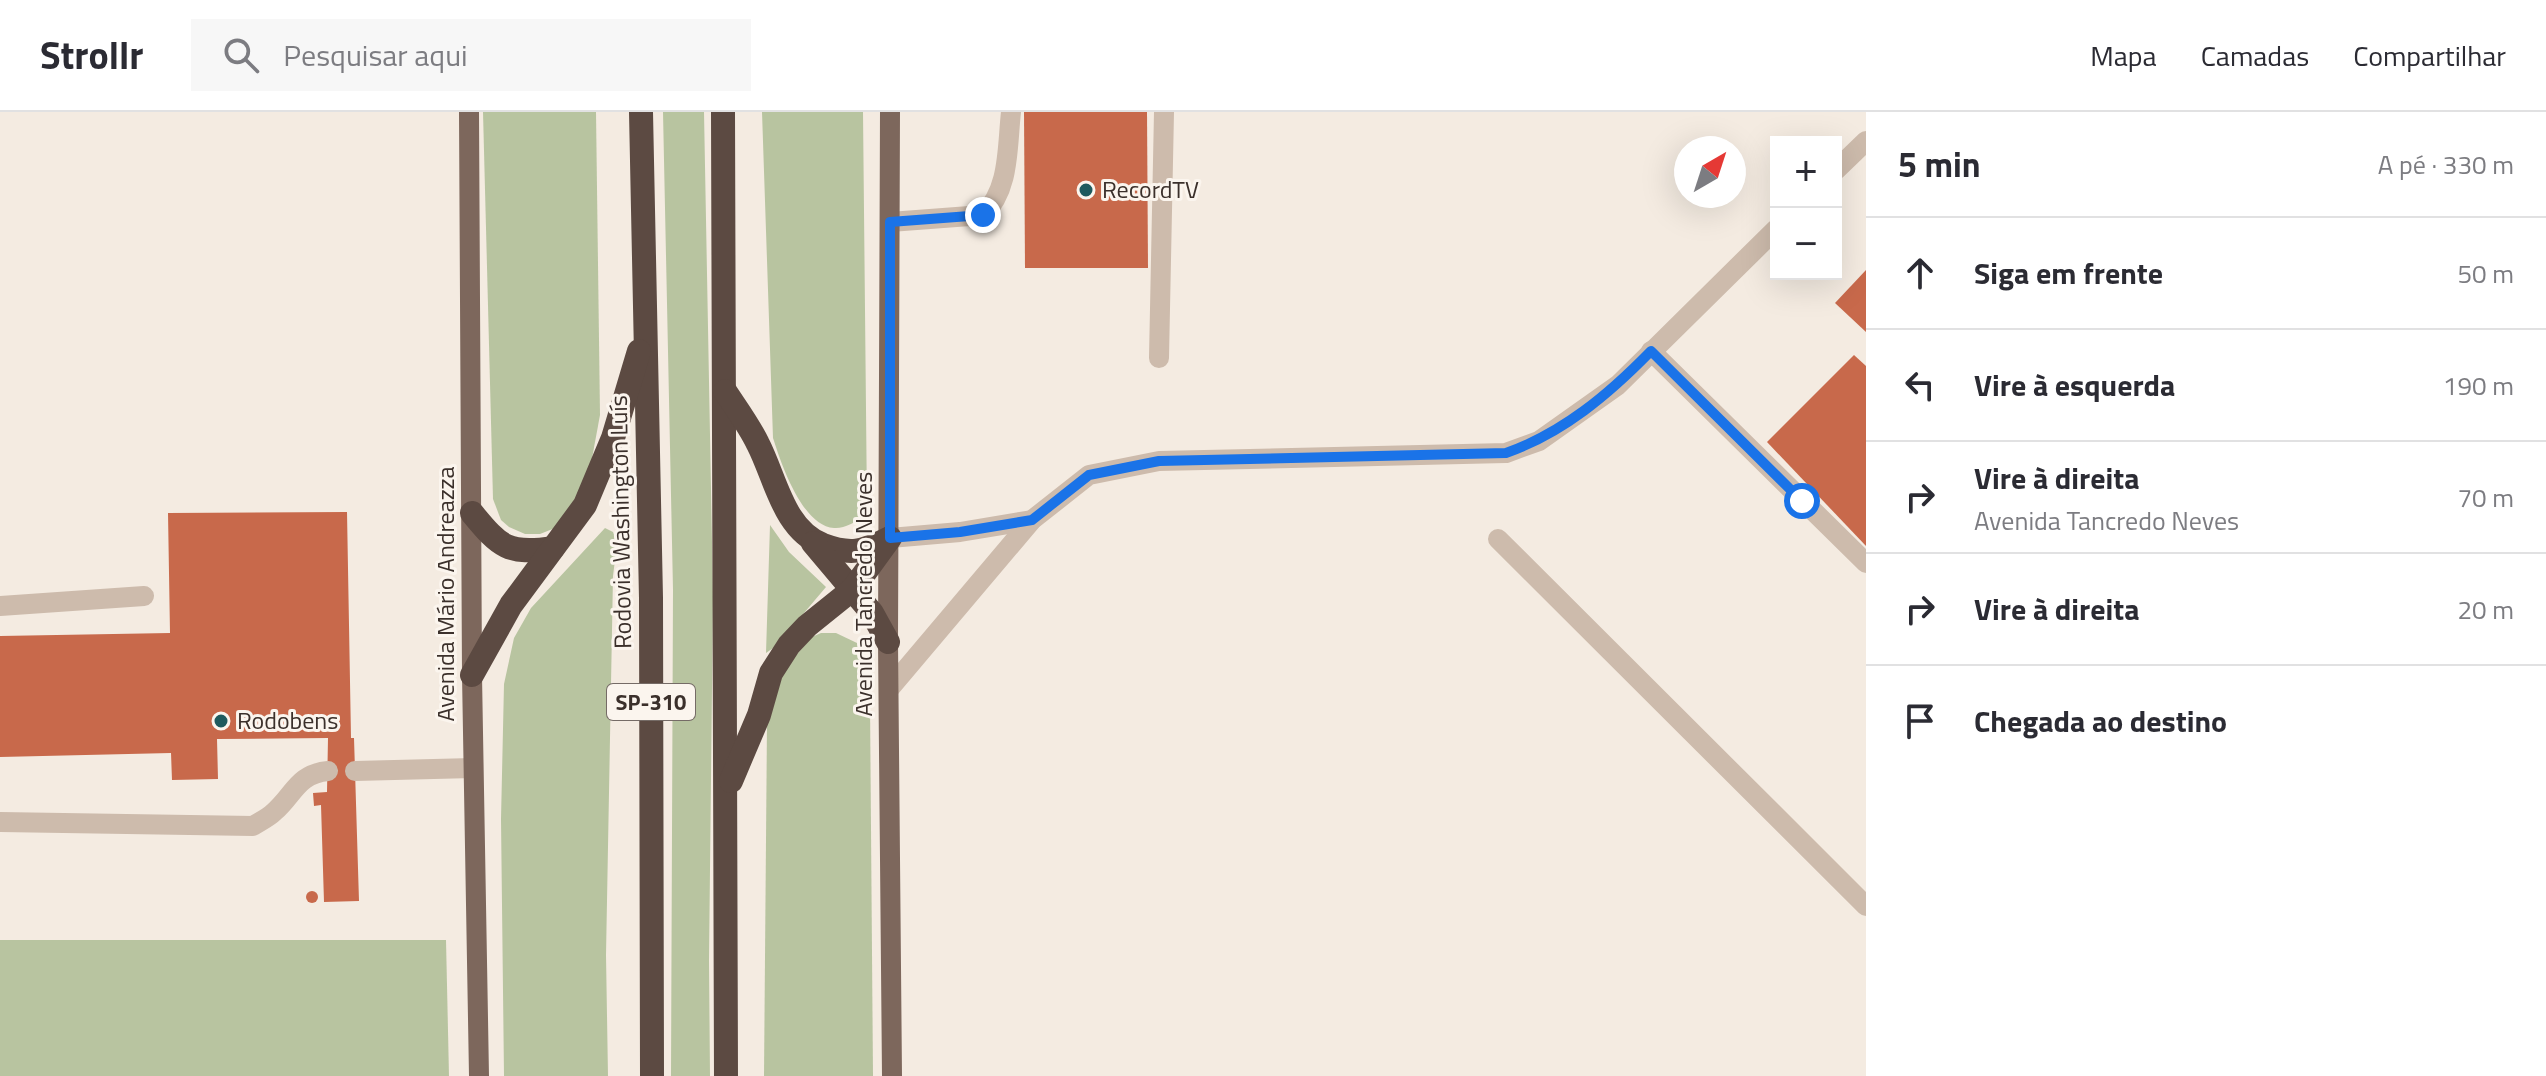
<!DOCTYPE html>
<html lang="pt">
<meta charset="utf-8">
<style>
:root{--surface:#fff;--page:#f7f7f7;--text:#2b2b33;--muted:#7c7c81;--line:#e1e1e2}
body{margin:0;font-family:"Titillium Web",sans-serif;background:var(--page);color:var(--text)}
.controls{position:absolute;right:24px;top:24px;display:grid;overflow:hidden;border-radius:0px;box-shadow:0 8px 32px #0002}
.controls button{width:72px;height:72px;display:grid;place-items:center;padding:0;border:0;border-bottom:2px solid var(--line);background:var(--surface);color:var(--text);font:40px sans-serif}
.compass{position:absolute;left:1674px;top:24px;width:72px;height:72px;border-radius:50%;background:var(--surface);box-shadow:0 8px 32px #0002;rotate:39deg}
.stop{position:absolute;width:24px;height:24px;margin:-18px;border:6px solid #1a73e8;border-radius:50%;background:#fff}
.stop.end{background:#1a73e8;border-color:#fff;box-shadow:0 2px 8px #0008}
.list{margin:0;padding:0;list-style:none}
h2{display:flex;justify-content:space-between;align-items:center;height:104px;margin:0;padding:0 32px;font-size:34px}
h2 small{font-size:26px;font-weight:400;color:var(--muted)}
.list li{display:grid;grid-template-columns:52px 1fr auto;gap:24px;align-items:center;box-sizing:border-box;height:112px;padding:0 32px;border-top:2px solid var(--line)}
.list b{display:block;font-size:30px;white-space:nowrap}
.list p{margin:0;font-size:26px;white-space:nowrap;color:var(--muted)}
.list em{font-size:26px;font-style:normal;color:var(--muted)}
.icon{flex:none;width:44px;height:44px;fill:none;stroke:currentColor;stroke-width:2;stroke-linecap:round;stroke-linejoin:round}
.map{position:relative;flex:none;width:1866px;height:964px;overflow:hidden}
header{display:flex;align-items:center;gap:48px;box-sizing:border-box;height:112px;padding:0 40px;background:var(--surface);border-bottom:2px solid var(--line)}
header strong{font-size:38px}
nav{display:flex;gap:44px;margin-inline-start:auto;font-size:28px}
.search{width:560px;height:72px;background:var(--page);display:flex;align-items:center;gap:20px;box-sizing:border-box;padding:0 28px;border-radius:0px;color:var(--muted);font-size:30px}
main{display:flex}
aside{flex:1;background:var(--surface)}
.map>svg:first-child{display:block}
.green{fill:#b8c4a0}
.building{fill:#c8694b}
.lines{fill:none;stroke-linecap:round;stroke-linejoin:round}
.minor{stroke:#cdbbac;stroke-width:20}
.major{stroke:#7d675c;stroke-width:20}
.highway{stroke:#5c4a42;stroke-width:24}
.route{stroke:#1a73e8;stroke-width:10}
.poi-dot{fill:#1f5a5e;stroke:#fbf5ee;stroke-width:3}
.labels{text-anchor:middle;stroke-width:6;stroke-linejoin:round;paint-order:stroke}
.shield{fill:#fbf5ee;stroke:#756b66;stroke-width:2}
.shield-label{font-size:22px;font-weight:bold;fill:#3b302b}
.poi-label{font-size:24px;fill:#3b302b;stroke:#fbf5ee;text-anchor:start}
.street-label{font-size:24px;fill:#3b302b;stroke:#fbf5ee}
</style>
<header>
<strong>Strollr</strong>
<div class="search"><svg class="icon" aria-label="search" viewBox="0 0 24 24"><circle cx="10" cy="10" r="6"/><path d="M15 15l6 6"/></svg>Pesquisar aqui</div>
<nav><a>Mapa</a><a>Camadas</a><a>Compartilhar</a></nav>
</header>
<main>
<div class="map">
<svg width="1866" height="964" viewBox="0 0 1866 964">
<rect width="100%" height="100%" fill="#f4ebe1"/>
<g class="green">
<polygon points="483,0 596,0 600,303 588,368 555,416 540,422 525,422 509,415 501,408 493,387"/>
<polygon points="663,0 704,0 713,484 709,849 710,964 671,964 673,478"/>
<path d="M762 0H863L867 396 864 405C855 410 844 417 834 416 802 414 781 351 773 326Z"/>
<polygon points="770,413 789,440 826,475 776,534 766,541"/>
<polygon points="605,416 613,420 617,432 613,464 606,843 608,964 504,964 501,707 504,572 514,526 531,496"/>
<polygon points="821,521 836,521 857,531 870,591 873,964 764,964 767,611 781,560 812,525"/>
<polygon points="0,828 446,828 449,964 0,964"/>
</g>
<g class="building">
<polygon points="1024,0 1147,0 1148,156 1025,156"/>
<polygon points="1866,158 1866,220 1835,191"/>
<polygon points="1854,243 1866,254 1866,434 1767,330"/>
<polygon points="347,400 351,626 354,626 359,789 324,790 321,693 314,694 313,681 327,680 328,626 217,627 218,667 172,668 171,641 0,645 0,524 170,521 168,401"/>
<circle cx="312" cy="785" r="6"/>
</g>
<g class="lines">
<g class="minor">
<polyline points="1836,58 1866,29"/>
<path d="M890 110 983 103C1010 77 1007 36 1011 0"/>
<polyline points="1651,239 1866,451"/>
<polyline points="1159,246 1164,0"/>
<polyline points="890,426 960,420 1032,408"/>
<polyline points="1498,427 1866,794"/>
<polyline points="0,494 144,484"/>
<polyline points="890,576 1032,408 1089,363 1159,349 1506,341 1539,329 1618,273 1776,117"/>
<polyline points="355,659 473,656"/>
<path d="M0 710 253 714C259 710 268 706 274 700 294 683 297 662 328 659"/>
</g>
<g class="major">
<polyline points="469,0 472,563 479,964"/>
<polyline points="890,0 888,530 892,964"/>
</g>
<g class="highway">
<polyline points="641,0 651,486 652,964"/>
<polyline points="723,0 726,964"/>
<path d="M725 279C736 296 749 313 758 332 776 367 783 417 823 433 850 443 863 440 888 427"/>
<path d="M472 401C500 435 508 443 553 436"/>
<polyline points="813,431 872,501 888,530"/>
<polyline points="472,563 511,493 585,393 613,326 639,239"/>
<polyline points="731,669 759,603 771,561 789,533 807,514 853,477 890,426"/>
</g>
</g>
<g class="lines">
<path class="route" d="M983 103 890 110V426L960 420 1032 408 1089 363 1159 349 1506 341C1563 321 1609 282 1651 239L1802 389"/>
</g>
<g class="poi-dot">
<circle cx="1086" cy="78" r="8"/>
<circle cx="221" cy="609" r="8"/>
</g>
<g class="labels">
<rect class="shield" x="607" y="572" width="88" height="36" rx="6"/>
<g class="shield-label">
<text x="651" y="598">SP-310</text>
</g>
<g class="poi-label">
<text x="1102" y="86">RecordTV</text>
<text x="237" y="617">Rodobens</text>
</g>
<g class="street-label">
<text transform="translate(621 410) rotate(-91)" y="8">Rodovia Washington Luís</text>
<text transform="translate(446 482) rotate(-90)" y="8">Avenida Mário Andreazza</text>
<text transform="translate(864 482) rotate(-90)" y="8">Avenida Tancredo Neves</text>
</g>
</g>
</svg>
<div class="controls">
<button>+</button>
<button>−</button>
</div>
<svg class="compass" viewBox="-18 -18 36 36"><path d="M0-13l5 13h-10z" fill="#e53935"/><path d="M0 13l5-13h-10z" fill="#7c7c81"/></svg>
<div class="stop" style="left:1802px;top:389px"></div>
<div class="stop end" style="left:983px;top:103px"></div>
</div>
<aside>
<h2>5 min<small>A pé · 330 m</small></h2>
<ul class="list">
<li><svg class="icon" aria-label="ahead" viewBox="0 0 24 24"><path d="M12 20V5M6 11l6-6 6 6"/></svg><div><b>Siga em frente</b></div><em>50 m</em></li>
<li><svg class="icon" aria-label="left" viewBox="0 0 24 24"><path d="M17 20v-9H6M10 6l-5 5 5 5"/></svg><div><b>Vire à esquerda</b></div><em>190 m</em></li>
<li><svg class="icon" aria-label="right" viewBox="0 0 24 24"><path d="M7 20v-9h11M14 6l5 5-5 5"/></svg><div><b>Vire à direita</b><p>Avenida Tancredo Neves</p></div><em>70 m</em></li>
<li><svg class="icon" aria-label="right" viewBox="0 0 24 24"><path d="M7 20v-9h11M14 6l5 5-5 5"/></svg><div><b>Vire à direita</b></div><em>20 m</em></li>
<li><svg class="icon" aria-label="arrive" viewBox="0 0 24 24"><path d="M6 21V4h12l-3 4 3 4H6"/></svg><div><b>Chegada ao destino</b></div></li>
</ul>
</aside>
</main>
